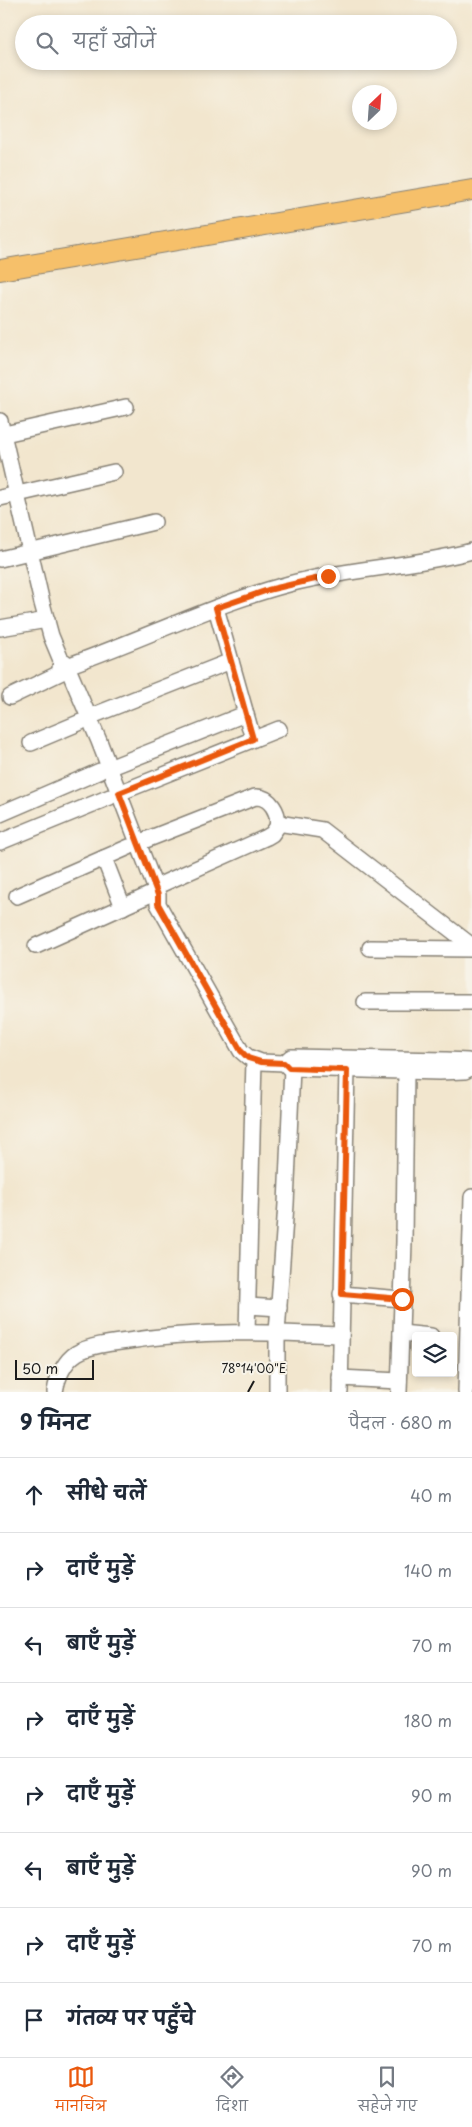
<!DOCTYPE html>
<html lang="hi">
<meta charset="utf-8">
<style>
:root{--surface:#fff;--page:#f6f6f7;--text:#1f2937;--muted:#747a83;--line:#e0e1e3;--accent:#ea580c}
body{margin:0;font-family:"Playpen Sans","Playpen Sans Deva",sans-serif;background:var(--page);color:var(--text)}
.controls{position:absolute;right:15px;bottom:15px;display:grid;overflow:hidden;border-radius:5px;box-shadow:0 2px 8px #0003}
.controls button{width:45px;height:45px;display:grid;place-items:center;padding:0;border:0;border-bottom:1px solid var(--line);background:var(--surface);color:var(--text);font:25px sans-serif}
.compass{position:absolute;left:352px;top:85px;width:45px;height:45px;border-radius:50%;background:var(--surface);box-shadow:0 2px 8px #0003;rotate:25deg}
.scale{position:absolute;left:15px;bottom:12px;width:79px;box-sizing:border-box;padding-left:5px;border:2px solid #1c1c1c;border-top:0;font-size:14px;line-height:18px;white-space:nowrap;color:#1c1c1c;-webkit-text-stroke:4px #f7f3e8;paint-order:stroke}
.stop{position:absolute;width:15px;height:15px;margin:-11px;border:4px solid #ea580c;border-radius:50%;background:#fff}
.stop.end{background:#ea580c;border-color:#fff;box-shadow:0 1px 5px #0008}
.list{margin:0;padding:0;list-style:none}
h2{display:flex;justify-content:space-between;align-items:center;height:65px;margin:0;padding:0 20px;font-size:21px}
h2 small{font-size:16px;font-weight:400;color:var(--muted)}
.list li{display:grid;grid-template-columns:32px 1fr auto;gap:15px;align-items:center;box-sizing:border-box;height:75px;padding:0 20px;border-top:1px solid var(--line)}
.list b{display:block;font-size:19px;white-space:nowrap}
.list em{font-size:16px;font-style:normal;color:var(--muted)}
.icon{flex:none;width:28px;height:28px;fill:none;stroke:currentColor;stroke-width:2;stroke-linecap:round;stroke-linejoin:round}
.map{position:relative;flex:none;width:472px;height:1392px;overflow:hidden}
.search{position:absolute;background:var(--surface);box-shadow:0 2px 8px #0003;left:15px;right:15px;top:15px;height:55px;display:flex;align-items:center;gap:12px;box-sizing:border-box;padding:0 18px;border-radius:28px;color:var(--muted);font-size:19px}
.sheet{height:665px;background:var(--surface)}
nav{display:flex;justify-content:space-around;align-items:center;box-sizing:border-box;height:70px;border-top:1px solid var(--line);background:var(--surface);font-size:14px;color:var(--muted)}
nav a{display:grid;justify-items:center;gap:2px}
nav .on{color:var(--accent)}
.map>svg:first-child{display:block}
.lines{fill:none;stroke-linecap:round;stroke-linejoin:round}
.minor-casing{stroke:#878175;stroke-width:18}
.major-casing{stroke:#878175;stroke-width:22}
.minor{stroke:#fff;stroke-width:15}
.major{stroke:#f6c06b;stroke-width:20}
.route{stroke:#ea580c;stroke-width:6}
.ticks{fill:none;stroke:#1c1c1c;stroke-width:2}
.ticks-label{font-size:12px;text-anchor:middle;fill:#1c1c1c;stroke:#f7f3e8;stroke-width:4;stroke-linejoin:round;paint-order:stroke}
</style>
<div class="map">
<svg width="472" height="1392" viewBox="0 0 472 1392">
<rect width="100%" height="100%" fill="#f7f3e8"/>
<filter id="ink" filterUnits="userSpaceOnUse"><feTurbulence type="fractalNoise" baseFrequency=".02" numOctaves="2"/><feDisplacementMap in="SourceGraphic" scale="10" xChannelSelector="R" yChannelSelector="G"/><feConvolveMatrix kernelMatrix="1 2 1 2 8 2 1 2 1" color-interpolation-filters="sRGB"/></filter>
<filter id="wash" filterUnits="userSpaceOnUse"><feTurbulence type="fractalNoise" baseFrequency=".0096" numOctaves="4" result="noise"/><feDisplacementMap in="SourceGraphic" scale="20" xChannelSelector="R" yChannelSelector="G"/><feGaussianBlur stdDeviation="1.12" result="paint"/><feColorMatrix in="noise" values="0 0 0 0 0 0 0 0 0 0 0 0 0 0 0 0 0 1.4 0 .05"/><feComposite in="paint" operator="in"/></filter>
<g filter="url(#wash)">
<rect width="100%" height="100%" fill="#f2e6ce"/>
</g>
<g filter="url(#ink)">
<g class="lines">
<defs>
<g id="minor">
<polyline points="0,421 42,603 51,636 61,660 60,669"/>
<polyline points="0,435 126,407"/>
<polyline points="0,498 114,472"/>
<polyline points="0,559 154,522"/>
<polyline points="216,608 253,739"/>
<polyline points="0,628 47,620"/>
<polyline points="61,660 65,662 67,666 99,741 158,895 158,904 241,1051 248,1057 261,1062 284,1063 289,1068 439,1072 465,1071 472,1067"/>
<path d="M67 666C141 640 213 604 289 584 349 568 412 567 472 551"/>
<polyline points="10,697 62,672"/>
<polyline points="89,717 231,661"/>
<polyline points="31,743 81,722"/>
<polyline points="109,768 245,714"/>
<polyline points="119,793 279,729"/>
<polyline points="0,814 100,771"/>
<polyline points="278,823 322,830 472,946"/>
<polyline points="0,842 110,797"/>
<path d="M138 843 255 797C270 796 280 813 277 827L272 834 267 837 155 887"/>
<polyline points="104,858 123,907"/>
<polyline points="17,896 129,847"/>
<polyline points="36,946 149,895"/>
<polyline points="370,948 472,949"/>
<polyline points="365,1002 472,1002"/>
<polyline points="284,1063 291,1057 446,1060 468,1061 470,1067"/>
<polyline points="341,1294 402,1299"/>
<polyline points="248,1306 279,1308"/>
<polyline points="247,1332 254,1060"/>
<polyline points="401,1333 431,1336"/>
<polyline points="340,1378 399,1381"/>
<path d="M55 1392C57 1378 64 1361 77 1353 91 1345 112 1343 128 1341 199 1330 269 1332 340 1335"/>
<polyline points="277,1392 277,1333 286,1204 292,1068"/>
<polyline points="340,1392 347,1069"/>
<polyline points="399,1392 404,1242 406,1071"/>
<polyline points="466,1392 472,1197"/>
</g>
<polyline id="major" points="0,270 472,190"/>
</defs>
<use href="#minor" class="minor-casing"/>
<use href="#major" class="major-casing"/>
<use href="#minor" class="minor"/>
<use href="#major" class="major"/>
</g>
</g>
<g class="lines" filter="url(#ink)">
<polyline class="route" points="328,576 268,590 216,608 253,739 119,793 158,895 158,904 241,1051 248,1058 261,1062 284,1063 289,1068 347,1070 342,1294 402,1299"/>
</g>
<path class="ticks" d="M248 1392 254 1381"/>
<g class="ticks-label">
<text x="254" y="1373">78°14'00"E</text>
</g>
</svg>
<div class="controls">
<button><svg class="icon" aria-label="layers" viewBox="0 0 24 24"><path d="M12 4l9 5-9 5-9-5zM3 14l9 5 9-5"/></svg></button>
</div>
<svg class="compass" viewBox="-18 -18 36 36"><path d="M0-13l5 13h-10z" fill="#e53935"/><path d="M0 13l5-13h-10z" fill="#747a83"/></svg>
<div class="scale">50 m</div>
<div class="stop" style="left:402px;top:1299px"></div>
<div class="stop end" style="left:328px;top:576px"></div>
<div class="search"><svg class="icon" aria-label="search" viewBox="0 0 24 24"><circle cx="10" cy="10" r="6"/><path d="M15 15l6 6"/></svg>यहाँ खोजें</div>
</div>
<section class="sheet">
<h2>9 मिनट<small>पैदल · 680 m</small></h2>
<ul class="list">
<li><svg class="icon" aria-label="ahead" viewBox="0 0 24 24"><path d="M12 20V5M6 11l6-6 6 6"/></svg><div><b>सीधे चलें</b></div><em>40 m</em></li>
<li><svg class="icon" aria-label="right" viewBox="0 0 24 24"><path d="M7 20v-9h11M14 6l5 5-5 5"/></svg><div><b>दाएँ मुड़ें</b></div><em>140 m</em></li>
<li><svg class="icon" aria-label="left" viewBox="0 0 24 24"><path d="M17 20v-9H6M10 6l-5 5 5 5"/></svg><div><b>बाएँ मुड़ें</b></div><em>70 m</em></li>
<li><svg class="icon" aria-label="right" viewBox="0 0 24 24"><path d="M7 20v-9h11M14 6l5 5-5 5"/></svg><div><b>दाएँ मुड़ें</b></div><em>180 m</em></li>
<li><svg class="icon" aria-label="right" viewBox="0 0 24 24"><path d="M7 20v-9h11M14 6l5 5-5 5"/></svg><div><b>दाएँ मुड़ें</b></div><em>90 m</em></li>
<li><svg class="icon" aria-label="left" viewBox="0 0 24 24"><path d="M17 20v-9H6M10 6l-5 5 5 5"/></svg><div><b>बाएँ मुड़ें</b></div><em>90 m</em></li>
<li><svg class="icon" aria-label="right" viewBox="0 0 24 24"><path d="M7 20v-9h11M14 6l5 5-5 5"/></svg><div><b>दाएँ मुड़ें</b></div><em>70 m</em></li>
<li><svg class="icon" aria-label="arrive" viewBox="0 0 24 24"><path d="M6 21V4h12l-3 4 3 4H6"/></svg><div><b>गंतव्य पर पहुँचे</b></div></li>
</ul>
</section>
<nav>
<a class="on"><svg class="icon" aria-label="map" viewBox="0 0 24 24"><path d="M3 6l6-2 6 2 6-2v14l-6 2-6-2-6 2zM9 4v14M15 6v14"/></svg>मानचित्र</a>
<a><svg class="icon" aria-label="directions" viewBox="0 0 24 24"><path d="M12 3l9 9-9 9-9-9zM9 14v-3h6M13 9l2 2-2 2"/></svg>दिशा</a>
<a><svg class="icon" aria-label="saved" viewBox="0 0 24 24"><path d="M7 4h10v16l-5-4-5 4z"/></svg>सहेजे गए</a>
</nav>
